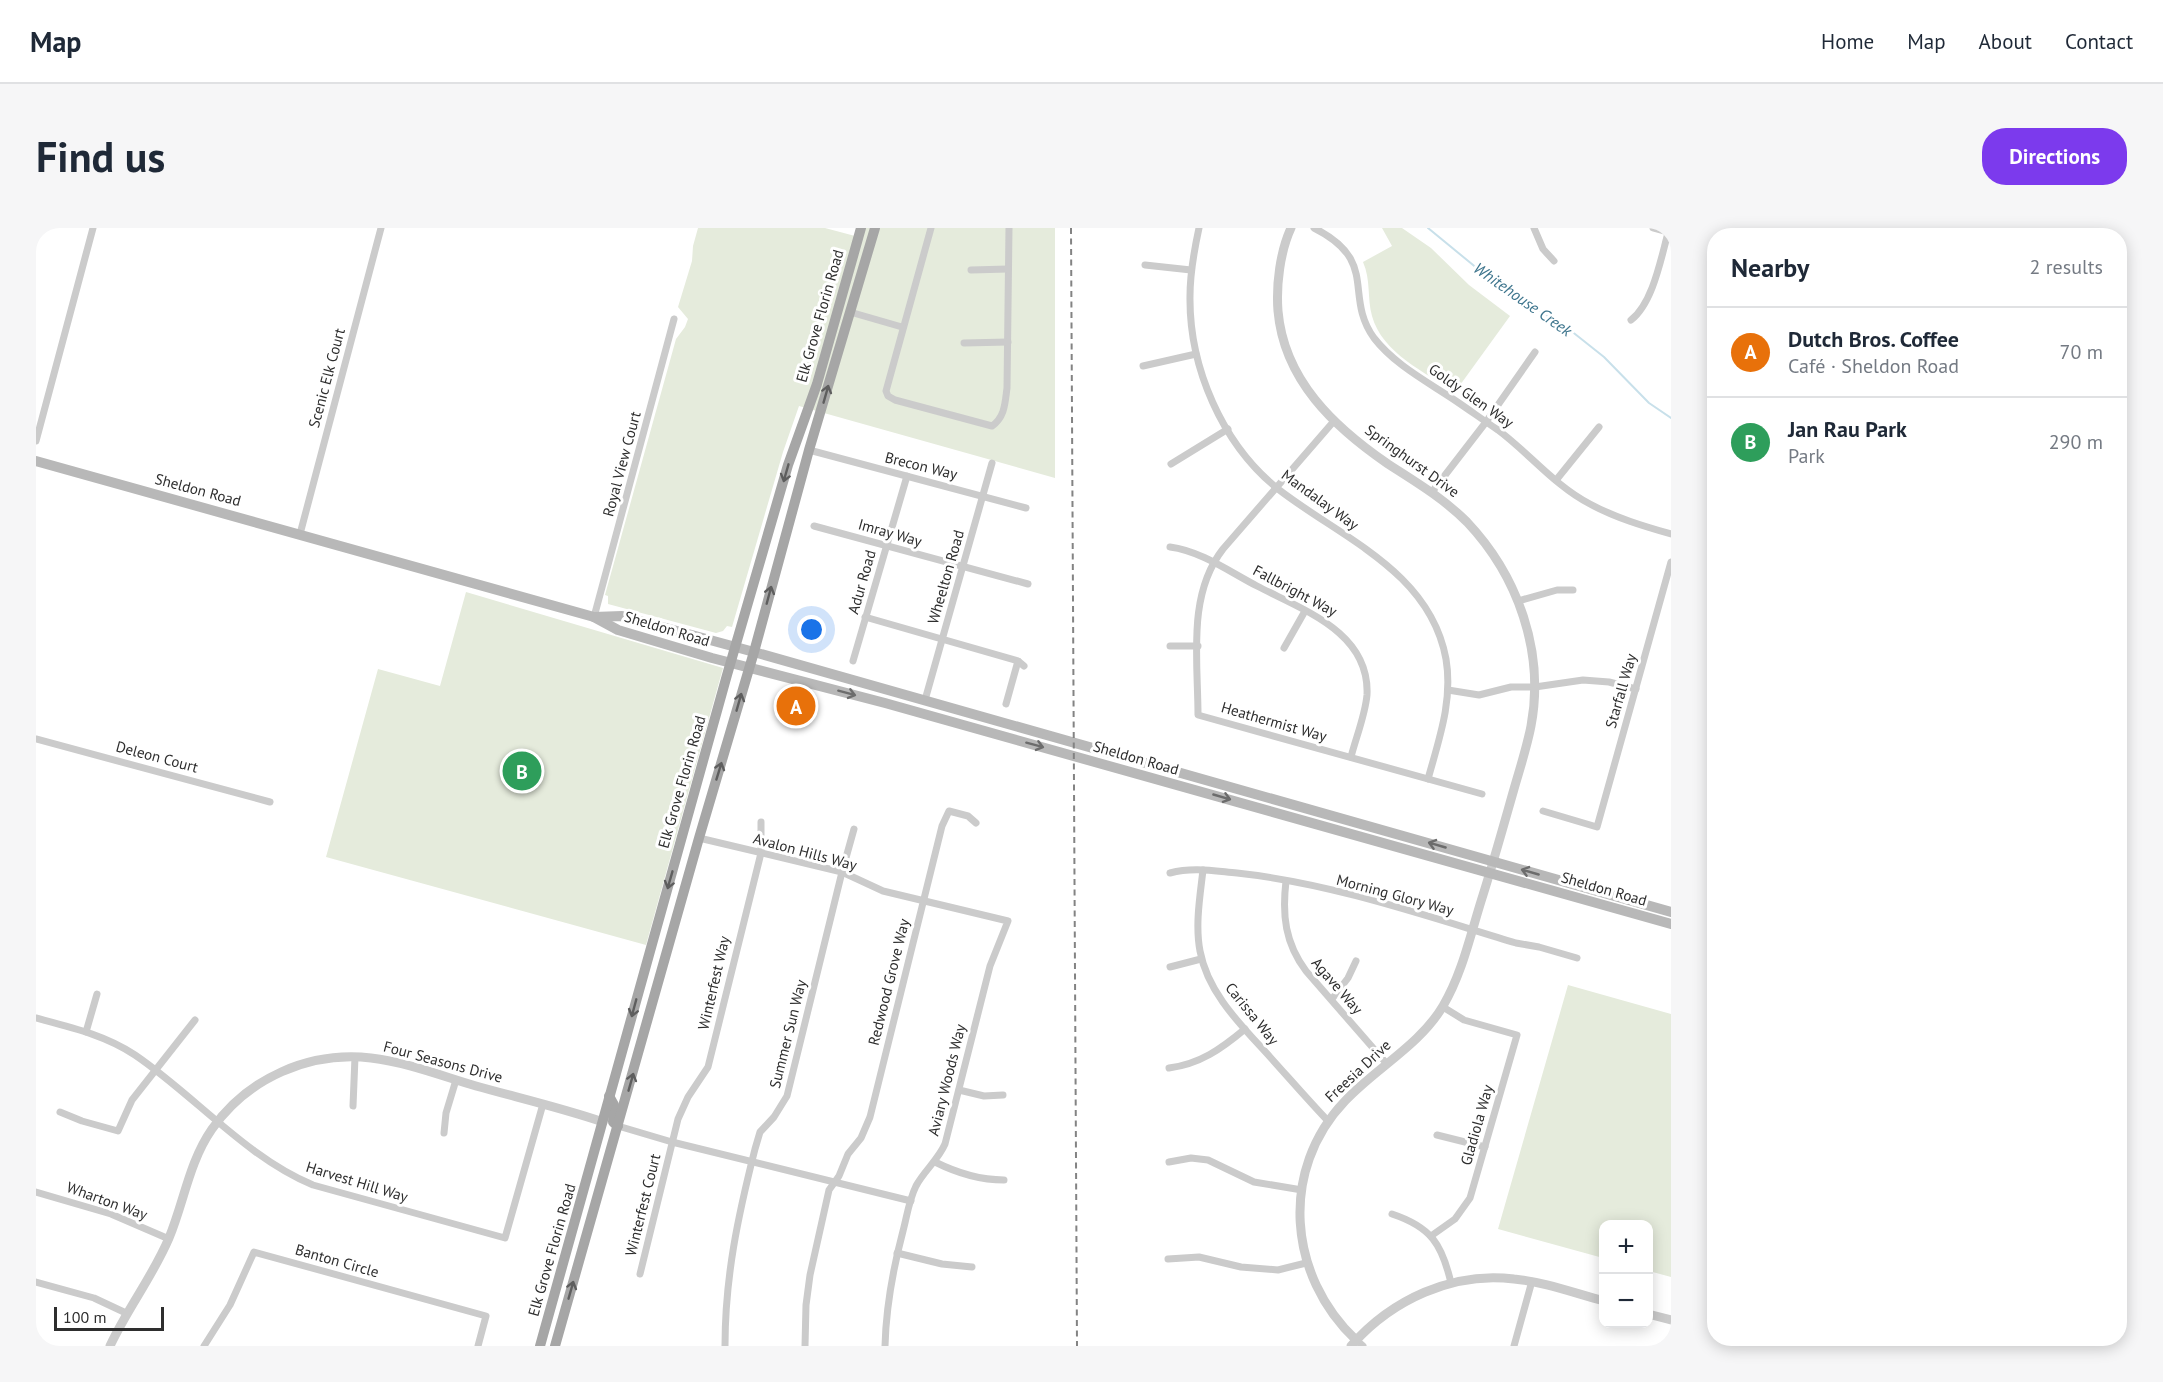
<!DOCTYPE html>
<meta charset="utf-8">
<style>
:root{--surface:#fff;--page:#f6f6f7;--text:#1f2937;--muted:#747a83;--line:#e0e1e3;--accent:#7c3aed}
body{margin:0;font-family:"PT Sans",sans-serif;background:var(--page);color:var(--text)}
.controls{position:absolute;right:18px;bottom:18px;display:grid;overflow:hidden;border-radius:12px;box-shadow:0 3px 15px #0003}
.controls button{width:54px;height:54px;display:grid;place-items:center;padding:0;border:0;border-bottom:2px solid var(--line);background:var(--surface);color:var(--text);font:30px sans-serif}
.scale{position:absolute;left:18px;bottom:15px;width:110px;box-sizing:border-box;padding-left:6px;border:3px solid #2e2e2e;border-top:0;font-size:16px;line-height:21px;white-space:nowrap;color:#2e2e2e;-webkit-text-stroke:4px #fff;paint-order:stroke}
.you{position:absolute;left:776px;top:402px;width:21px;height:21px;margin:-15px;border:4px solid #fff;border-radius:50%;background:#1a73e8;box-shadow:0 0 0 9px #1a73e833}
.badge{display:grid;place-items:center;width:39px;height:39px;border-radius:50%;background:var(--accent);color:#fff;font-size:20px;font-weight:700}
.pin{position:absolute;translate:-50% -50%;border:3px solid #fff;box-shadow:0 2px 6px #0006}
.list{margin:0;padding:0;list-style:none}
h2{display:flex;justify-content:space-between;align-items:center;height:78px;margin:0;padding:0 24px;font-size:26px}
h2 small{font-size:20px;font-weight:400;color:var(--muted)}
.list li{display:grid;grid-template-columns:39px 1fr auto;gap:18px;align-items:center;box-sizing:border-box;height:90px;padding:0 24px;border-top:2px solid var(--line)}
.list b{display:block;font-size:22px;white-space:nowrap}
.list p{margin:0;font-size:20px;white-space:nowrap;color:var(--muted)}
.list em{font-size:20px;font-style:normal;color:var(--muted)}
.map{position:relative;flex:none;width:1635px;height:1118px;overflow:hidden;border-radius:24px}
header{display:flex;align-items:center;gap:36px;box-sizing:border-box;height:84px;padding:0 30px;background:var(--surface);border-bottom:2px solid var(--line)}
header strong{font-size:28px}
nav{display:flex;gap:33px;margin-inline-start:auto;font-size:21px}
.intro{display:flex;align-items:center;justify-content:space-between;box-sizing:border-box;height:144px;padding:0 36px}
h1{margin:0;font-size:42px}
.button{padding:15px 27px;border-radius:24px;background:var(--accent);color:#fff;font-size:21px;font-weight:700}
main{display:flex;gap:36px;padding:0 36px}
aside{flex:1;background:var(--surface);border-radius:24px;box-shadow:0 3px 15px #0003}
.map>svg:first-child{display:block}
.green{fill:#e5ebdc}
.lines{fill:none;stroke-linecap:round;stroke-linejoin:round}
.stream{stroke:#c8e0ea;stroke-width:2}
.minor{stroke:#cbcbcb;stroke-width:7}
.tertiary{stroke:#cbcbcb;stroke-width:9}
.secondary{stroke:#b8b8b8;stroke-width:10}
.primary{stroke:#a6a6a6;stroke-width:10}
.rail{stroke:#838383;stroke-width:2;stroke-dasharray:6 4.5;stroke-linecap:butt}
.oneway{stroke:#5e5e5e}
.oneway2{stroke:#6c6c6c}
.labels{text-anchor:middle;stroke-width:6;stroke-linejoin:round;paint-order:stroke}
.street-label{font-size:15px;fill:#2e2e2e;stroke:#fff}
.water-label{font-size:16px;font-style:italic;fill:#3e758d;stroke:#fff}
</style>
<header>
<strong>Map</strong>
<nav><a>Home</a><a>Map</a><a>About</a><a>Contact</a></nav>
</header>
<div class="intro"><h1>Find us</h1><a class="button">Directions</a></div>
<main>
<div class="map">
<svg width="1635" height="1118" viewBox="0 0 1635 1118">
<rect width="100%" height="100%" fill="#fff"/>
<g class="green">
<polygon points="662,0 789,0 819,8 822,0 1019,0 1019,250 763,178 747,224 696,399 691,398 687,403 680,405 572,376 572,368 569,367 640,111 649,99 652,91 642,79 656,33 657,18"/>
<path d="M1346 0H1366L1395 20 1433 57 1474 88 1419 164C1390 145 1346 125 1336 88 1331 70 1335 52 1327 34L1356 18Z"/>
<polygon points="430,364 687,440 610,717 290,629 342,441 404,458"/>
<polygon points="1532,757 1635,786 1635,1049 1613,1043 1612,996 1568,996 1567,1030 1462,1001"/>
</g>
<g class="lines">
<polyline class="stream" points="1392,0 1459,55 1534,102 1568,129 1613,175 1635,190"/>
<g class="minor">
<path d="M895 0 850 163 852 168 859 172 956 198C969 189 969 175 971 160L973 0"/>
<path d="M1163 0C1158 23 1154 45 1154 68 1153 139 1186 216 1242 261 1305 310 1394 343 1410 431 1417 473 1403 511 1392 551"/>
<path d="M1278 0C1344 33 1307 67 1338 110 1358 136 1390 153 1417 171 1432 181 1447 192 1462 202 1493 225 1519 258 1554 276 1580 290 1607 298 1635 306"/>
<polyline points="1498,0 1507,21 1518,33"/>
<polyline points="1617,0 1635,5"/>
<polyline points="1109,37 1155,42"/>
<polyline points="935,42 972,41"/>
<polyline points="814,84 866,99"/>
<path d="M1595 92C1617 75 1625 30 1632 5"/>
<polyline points="928,115 972,114"/>
<polyline points="1107,138 1160,126"/>
<path d="M1298 193 1187 321C1151 367 1162 432 1162 487L1446 566"/>
<polyline points="0,213 57,0"/>
<polyline points="773,222 990,280"/>
<polyline points="1135,236 1192,201"/>
<polyline points="1521,251 1563,199"/>
<polyline points="1396,264 1450,194 1499,124"/>
<polyline points="778,298 992,356"/>
<polyline points="264,306 345,0"/>
<path d="M1134 319C1165 323 1194 344 1221 358 1267 382 1334 404 1331 467 1329 488 1320 509 1315 529"/>
<polyline points="1482,373 1521,362 1537,362"/>
<polyline points="558,389 638,91"/>
<polyline points="829,389 982,433 988,438"/>
<polyline points="1134,418 1162,418"/>
<polyline points="1248,420 1269,383"/>
<polyline points="817,433 871,248"/>
<polyline points="1412,462 1443,467 1475,459 1499,459 1547,452 1573,454 1600,461"/>
<polyline points="889,472 956,235"/>
<polyline points="970,476 982,433"/>
<polyline points="0,511 234,574"/>
<polyline points="1507,583 1561,599 1635,334"/>
<path d="M663 610 806 644 847 663 972 693 954 738 909 916C902 932 888 943 880 958 873 972 871 988 867 1003 857 1041 850 1078 849 1118"/>
<path d="M1167 642C1164 668 1159 697 1164 723 1172 766 1206 798 1234 829 1253 850 1272 872 1292 893"/>
<path d="M1134 645C1157 639 1178 643 1201 645 1295 655 1390 688 1480 715L1503 719 1541 730"/>
<path d="M1250 653C1246 687 1249 715 1270 743L1351 836"/>
<polyline points="1134,739 1165,731"/>
<polyline points="1296,771 1312,750 1320,733"/>
<path d="M0 790C34 799 69 807 99 827 158 867 211 930 277 957L469 1010 507 876"/>
<polyline points="50,804 61,766"/>
<path d="M1133 840C1164 836 1185 821 1209 801"/>
<polyline points="923,862 948,868 967,867"/>
<polyline points="317,878 319,829"/>
<polyline points="24,884 46,893 82,903 96,872 159,792"/>
<polyline points="582,898 636,914 875,973"/>
<polyline points="408,905 410,885 420,852"/>
<polyline points="1401,907 1449,919"/>
<path d="M899 934C921 945 943 952 968 952"/>
<polyline points="1133,934 1155,930 1172,932 1218,954 1266,962"/>
<polyline points="0,964 75,986 133,1011"/>
<path d="M1356 986C1395 999 1406 1016 1415 1055"/>
<polyline points="1395,1008 1419,991 1434,970 1481,807 1428,792 1407,779"/>
<polyline points="861,1025 906,1036 936,1039"/>
<polyline points="1132,1031 1163,1029 1205,1039 1242,1042 1270,1035"/>
<polyline points="604,1046 642,891 652,869 672,839 725,625 725,594"/>
<polyline points="0,1054 58,1070 90,1085"/>
<polyline points="1320,1112 1327,1118"/>
<polyline points="168,1118 194,1077 218,1024 450,1088 442,1118"/>
<path d="M689 1118C689 1049 702 988 719 921L724 904 738 889 751 868 806 644 818 601"/>
<polyline points="769,1118 770,1077 774,1047 793,962 803,948 812,926 825,910 834,889 906,598 913,583 932,588 940,595"/>
<polyline points="1478,1118 1496,1053"/>
</g>
<g class="tertiary">
<path d="M1255 0C1244 24 1240 57 1242 83 1248 152 1298 199 1352 236 1380 254 1407 270 1431 294 1482 348 1509 424 1495 498 1491 519 1484 540 1478 561 1468 596 1458 632 1447 667 1435 704 1427 744 1407 778 1384 817 1340 840 1309 873 1243 942 1252 1048 1320 1112"/>
<polyline points="1612,1086 1635,1092"/>
<path d="M74 1118C91 1081 117 1048 133 1010 148 974 153 934 176 901 212 850 273 823 335 830 370 834 406 848 440 858 483 870 526 880 567 894"/>
<path d="M1315 1118C1355 1072 1417 1043 1478 1051 1509 1054 1538 1065 1568 1073"/>
</g>
<g class="secondary">
<polyline points="0,233 558,389 582,402 676,430 849,475 1635,696"/>
<polyline points="558,389 586,388 718,424 1635,684"/>
</g>
<g class="primary">
<polyline points="573,868 578,877 577,894 582,898"/>
<polyline points="504,1118 691,447 752,237 781,156 825,0"/>
<polyline points="519,1118 663,610 718,424 773,222 839,0"/>
</g>
<polyline class="rail" points="1035,0 1041,1118"/>
</g>
<defs><path id="oneway-shaft" d="M-6 0H5M1.5-3L5.5 0L1.5 3" fill="none" stroke-width="1.6" stroke-linecap="round" stroke-linejoin="round" transform="scale(1.5)"/></defs>
<g class="oneway">
<use href="#oneway-shaft" transform="translate(790 166) rotate(-74)"/>
<use href="#oneway-shaft" transform="translate(750 245) rotate(106)"/>
<use href="#oneway-shaft" transform="translate(733 367) rotate(-75)"/>
<use href="#oneway-shaft" transform="translate(703 474) rotate(-74)"/>
<use href="#oneway-shaft" transform="translate(683 543) rotate(-73)"/>
<use href="#oneway-shaft" transform="translate(634 652) rotate(106)"/>
<use href="#oneway-shaft" transform="translate(598 780) rotate(105)"/>
<use href="#oneway-shaft" transform="translate(595 854) rotate(-74)"/>
<use href="#oneway-shaft" transform="translate(535 1062) rotate(-74)"/>
</g>
<g class="oneway2">
<use href="#oneway-shaft" transform="translate(811 465) rotate(15)"/>
<use href="#oneway-shaft" transform="translate(999 517) rotate(15)"/>
<use href="#oneway-shaft" transform="translate(1186 569) rotate(16)"/>
<use href="#oneway-shaft" transform="translate(1401 617) rotate(-164)"/>
<use href="#oneway-shaft" transform="translate(1494 644) rotate(-164)"/>
</g>
<g class="labels">
<g class="street-label">
<text transform="translate(784 88) rotate(-74)" y="5">Elk Grove Florin Road</text>
<text transform="translate(291 150) rotate(-75)" y="5">Scenic Elk Court</text>
<text transform="translate(1435 168) rotate(35)" y="5">Goldy Glen Way</text>
<text transform="translate(1376 233) rotate(36)" y="5">Springhurst Drive</text>
<text transform="translate(586 236) rotate(-75)" y="5">Royal View Court</text>
<text transform="translate(885 238) rotate(14)" y="5">Brecon Way</text>
<text transform="translate(162 262) rotate(15)" y="5">Sheldon Road</text>
<text transform="translate(1284 272) rotate(36)" y="5">Mandalay Way</text>
<text transform="translate(854 305) rotate(16)" y="5">Imray Way</text>
<text transform="translate(910 349) rotate(-74)" y="5">Wheelton Road</text>
<text transform="translate(826 354) rotate(-74)" y="5">Adur Road</text>
<text transform="translate(1259 363) rotate(28)" y="5">Fallbright Way</text>
<text transform="translate(631 401) rotate(17)" y="5">Sheldon Road</text>
<text transform="translate(1585 463) rotate(-74)" y="5">Starfall Way</text>
<text transform="translate(1238 494) rotate(16)" y="5">Heathermist Way</text>
<text transform="translate(121 529) rotate(15)" y="5">Deleon Court</text>
<text transform="translate(1100 530) rotate(16)" y="5">Sheldon Road</text>
<text transform="translate(646 554) rotate(-74)" y="5">Elk Grove Florin Road</text>
<text transform="translate(769 624) rotate(15)" y="5">Avalon Hills Way</text>
<text transform="translate(1568 661) rotate(16)" y="5">Sheldon Road</text>
<text transform="translate(1359 667) rotate(15)" y="5">Morning Glory Way</text>
<text transform="translate(853 754) rotate(-76)" y="5">Redwood Grove Way</text>
<text transform="translate(678 755) rotate(-77)" y="5">Winterfest Way</text>
<text transform="translate(1301 758) rotate(49)" y="5">Agave Way</text>
<text transform="translate(1216 786) rotate(51)" y="5">Carissa Way</text>
<text transform="translate(752 806) rotate(-76)" y="5">Summer Sun Way</text>
<text transform="translate(407 834) rotate(15)" y="5">Four Seasons Drive</text>
<text transform="translate(1322 843) rotate(-43)" y="5">Freesia Drive</text>
<text transform="translate(911 852) rotate(-76)" y="5">Aviary Woods Way</text>
<text transform="translate(1441 897) rotate(-74)" y="5">Gladiola Way</text>
<text transform="translate(321 954) rotate(17)" y="5">Harvest Hill Way</text>
<text transform="translate(71 973) rotate(20)" y="5">Wharton Way</text>
<text transform="translate(607 977) rotate(-76)" y="5">Winterfest Court</text>
<text transform="translate(516 1022) rotate(-74)" y="5">Elk Grove Florin Road</text>
<text transform="translate(301 1033) rotate(16)" y="5">Banton Circle</text>
</g>
<g class="water-label">
<text transform="translate(1487 71) rotate(35)" y="6">Whitehouse Creek</text>
</g>
</g>
</svg>
<div class="controls">
<button>+</button>
<button>−</button>
</div>
<div class="scale">100 m</div>
<div class="you"></div>
<div class="pin badge" style="left:760px;top:478px;background:#e8710a">A</div>
<div class="pin badge" style="left:486px;top:543px;background:#2e9e5b">B</div>
</div>
<aside>
<h2>Nearby<small>2 results</small></h2>
<ul class="list">
<li><span class="badge" style="background:#e8710a">A</span><div><b>Dutch Bros. Coffee</b><p>Café · Sheldon Road</p></div><em>70 m</em></li>
<li><span class="badge" style="background:#2e9e5b">B</span><div><b>Jan Rau Park</b><p>Park</p></div><em>290 m</em></li>
</ul>
</aside>
</main>
